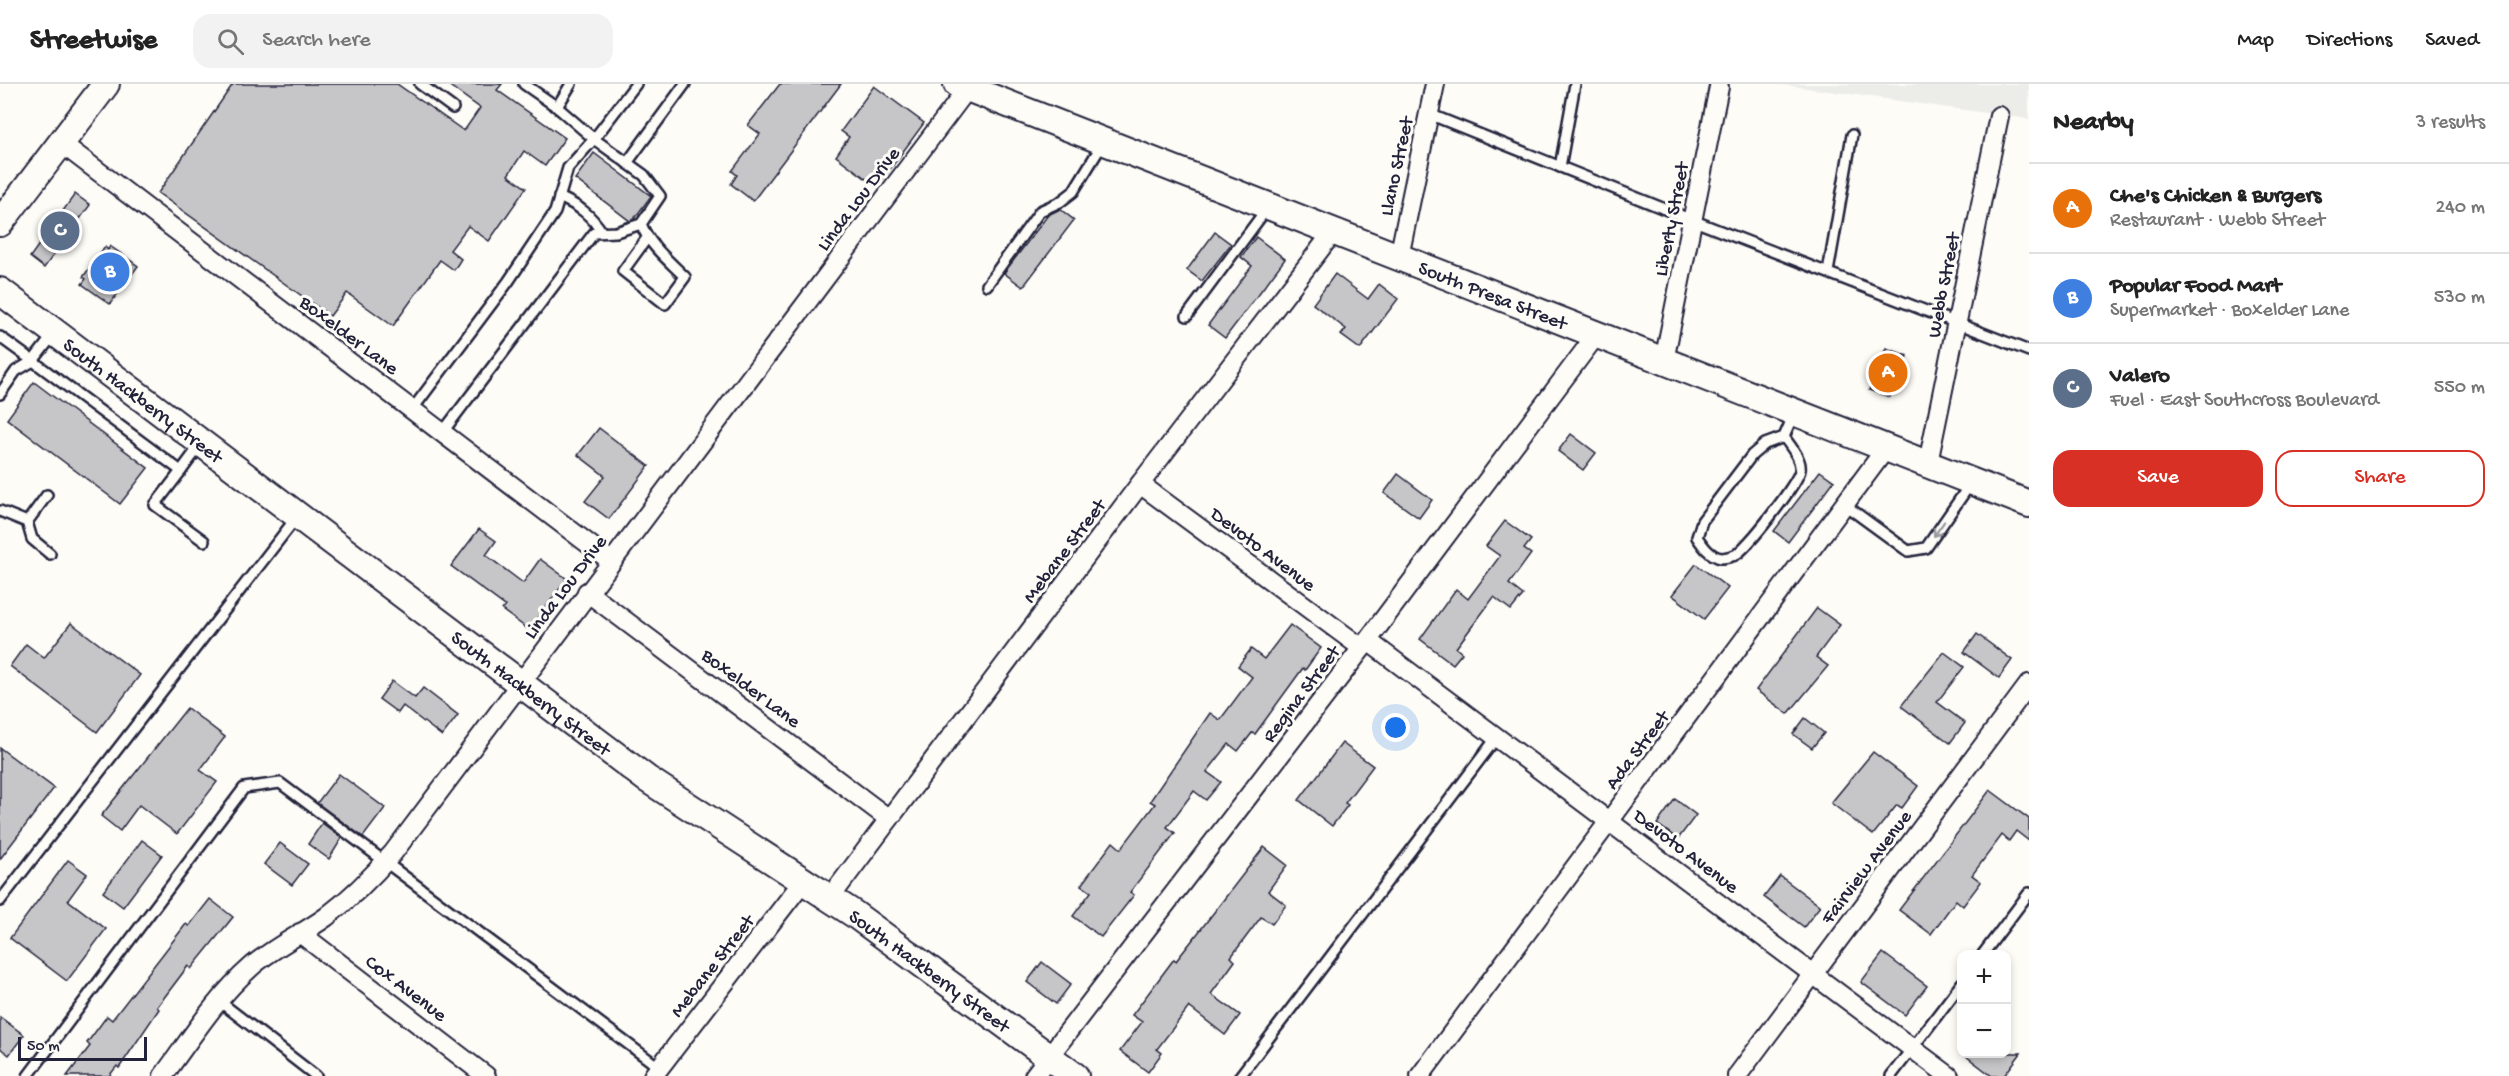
<!DOCTYPE html>
<meta charset="utf-8">
<style>
:root{--surface:#fff;--page:#f2f2f2;--text:#222;--muted:#767676;--line:#e0e0e0;--accent:#d93025}
body{margin:0;font-family:"Gochi Hand",sans-serif;background:var(--page);color:var(--text)}
.controls{position:absolute;right:18px;bottom:18px;display:grid;overflow:hidden;border-radius:12px;box-shadow:0 3px 9px #0003}
.controls button{width:54px;height:54px;display:grid;place-items:center;padding:0;border:0;border-bottom:2px solid var(--line);background:var(--surface);color:var(--text);font:30px sans-serif}
.scale{position:absolute;left:18px;bottom:15px;width:129px;box-sizing:border-box;padding-left:6px;border:3px solid #22223b;border-top:0;font-size:16px;line-height:21px;white-space:nowrap;color:#22223b;-webkit-text-stroke:4px #fdfcf7;paint-order:stroke}
.you{position:absolute;left:1396px;top:644px;width:21px;height:21px;margin:-15px;border:4px solid #fff;border-radius:50%;background:#1a73e8;box-shadow:0 0 0 9px #1a73e833}
.badge{display:grid;place-items:center;width:39px;height:39px;border-radius:50%;background:var(--accent);color:#fff;font-size:20px;font-weight:700}
.pin{position:absolute;translate:-50% -50%;border:3px solid #fff;box-shadow:0 2px 6px #0006}
.list{margin:0;padding:0;list-style:none}
h2{display:flex;justify-content:space-between;align-items:center;height:78px;margin:0;padding:0 24px;font-size:26px}
h2 small{font-size:20px;font-weight:400;color:var(--muted)}
.list li{display:grid;grid-template-columns:39px 1fr auto;gap:18px;align-items:center;box-sizing:border-box;height:90px;padding:0 24px;border-top:2px solid var(--line)}
.list b{display:block;font-size:22px;white-space:nowrap}
.list p{margin:0;font-size:20px;white-space:nowrap;color:var(--muted)}
.list em{font-size:20px;font-style:normal;color:var(--muted)}
.actions{display:flex;gap:12px;padding:18px 24px}
.actions a{flex:1;padding:14px 0;border:2px solid var(--accent);border-radius:18px;text-align:center;font-size:21px;color:var(--accent)}
.actions .main{background:var(--accent);color:#fff}
.icon{flex:none;width:33px;height:33px;fill:none;stroke:currentColor;stroke-width:2;stroke-linecap:round;stroke-linejoin:round}
.map{position:relative;flex:none;width:2029px;height:992px;overflow:hidden}
header{display:flex;align-items:center;gap:36px;box-sizing:border-box;height:84px;padding:0 30px;background:var(--surface);border-bottom:2px solid var(--line)}
header strong{font-size:28px}
nav{display:flex;gap:33px;margin-inline-start:auto;font-size:21px}
.search{width:420px;height:54px;background:var(--page);display:flex;align-items:center;gap:15px;box-sizing:border-box;padding:0 21px;border-radius:18px;color:var(--muted);font-size:22px}
main{display:flex}
aside{flex:1;background:var(--surface)}
.map>svg:first-child{display:block}
.built{fill:#ecece9}
.building{fill:#c6c6c8;stroke:#22223b;stroke-width:1.5}
.lines{fill:none;stroke-linecap:round;stroke-linejoin:round}
.lane-casing{stroke:#22223b;stroke-width:14}
.street-casing{stroke:#22223b;stroke-width:22}
.secondary-casing{stroke:#22223b;stroke-width:30}
.lane{stroke:#fdfcf7;stroke-width:9}
.street{stroke:#fdfcf7;stroke-width:18}
.secondary{stroke:#fdfcf7;stroke-width:26}
.oneway{stroke:#9a9aa2}
.labels{text-anchor:middle;stroke-width:6;stroke-linejoin:round;paint-order:stroke}
.street-label{font-size:20px;fill:#22223b;stroke:#fdfcf7}
</style>
<header>
<strong>Streetwise</strong>
<div class="search"><svg class="icon" aria-label="search" viewBox="0 0 24 24"><circle cx="10" cy="10" r="6"/><path d="M15 15l6 6"/></svg>Search here</div>
<nav><a>Map</a><a>Directions</a><a>Saved</a></nav>
</header>
<main>
<div class="map">
<svg width="2029" height="992" viewBox="0 0 2029 992">
<rect width="100%" height="100%" fill="#fdfcf7"/>
<filter id="ink" filterUnits="userSpaceOnUse"><feTurbulence type="fractalNoise" baseFrequency=".0167" numOctaves="2"/><feDisplacementMap in="SourceGraphic" scale="12" xChannelSelector="R" yChannelSelector="G"/><feConvolveMatrix kernelMatrix="1 2 1 2 8 2 1 2 1" color-interpolation-filters="sRGB"/></filter>
<g filter="url(#ink)">
<polygon class="built" points="1778,0 2029,0 2029,35"/>
<g class="building">
<polygon points="233,0 397,0 464,47 480,24 447,0 502,0 497,6 565,54 545,82 524,67 508,91 526,104 489,157 468,142 450,166 461,175 454,186 440,176 393,242 347,209 330,232 158,109"/>
<polygon points="780,0 841,0 753,117 731,100 737,91 732,87 760,50 748,41"/>
<polygon points="874,2 924,39 877,103 836,72 849,53 841,47"/>
<polygon points="594,69 651,112 634,135 630,137 575,95"/>
<polygon points="75,110 90,121 44,184 30,173"/>
<polygon points="1060,125 1074,136 1023,203 1004,189 1048,131"/>
<polygon points="1215,148 1231,160 1202,197 1187,186"/>
<polygon points="1256,153 1285,175 1225,254 1208,241 1252,182 1241,173"/>
<polygon points="110,162 138,182 110,220 82,200 86,195 83,193 105,163 108,166"/>
<polygon points="1335,190 1368,215 1379,200 1398,215 1360,265 1341,251 1346,245 1313,220"/>
<polygon points="1886,264 1908,272 1890,313 1869,306"/>
<polygon points="34,298 148,384 120,420 7,335"/>
<polygon points="599,344 649,382 609,435 585,417 605,392 578,371"/>
<polygon points="1571,350 1596,369 1583,386 1558,367"/>
<polygon points="1820,387 1834,397 1788,458 1774,447"/>
<polygon points="1398,390 1432,416 1419,434 1384,409"/>
<polygon points="1505,437 1531,456 1524,465 1531,470 1509,500 1523,511 1511,526 1494,513 1456,564 1462,569 1453,580 1420,555 1456,505 1468,515 1500,472 1486,462"/>
<polygon points="479,445 496,457 486,471 523,499 540,475 567,495 529,546 502,526 505,522 451,482"/>
<polygon points="1696,480 1728,504 1704,535 1672,511"/>
<polygon points="1817,524 1840,541 1816,573 1828,582 1788,630 1756,606"/>
<polygon points="71,539 140,591 97,648 10,582 26,560 44,574"/>
<polygon points="1290,541 1321,564 1305,586 1303,584 1255,650 1252,649 1238,667 1229,660 1207,688 1221,698 1206,716 1194,707 1167,743 1175,749 1130,808 1134,811 1101,853 1073,832 1091,808 1081,801 1113,758 1121,765 1155,720 1150,717 1210,629 1220,636 1252,593 1238,582 1251,565 1264,575"/>
<polygon points="1977,550 2012,576 1999,594 1964,568"/>
<polygon points="1944,568 1964,583 1937,618 1965,639 1950,659 1901,622"/>
<polygon points="392,597 415,614 423,604 458,631 442,652 403,622 398,629 379,615"/>
<polygon points="187,624 225,653 200,686 217,698 177,750 139,721 120,747 101,732"/>
<polygon points="1805,634 1824,649 1812,664 1793,650"/>
<polygon points="1342,659 1373,682 1345,719 1348,721 1332,742 1299,716"/>
<polygon points="0,664 54,704 0,775"/>
<polygon points="1873,668 1918,702 1902,724 1897,721 1873,751 1831,719"/>
<polygon points="339,690 385,724 363,753 317,719"/>
<polygon points="1990,706 2029,735 2029,757 2016,747 2009,757 2002,751 1972,791 1981,798 1963,822 1956,816 1931,850 1899,826"/>
<polygon points="1675,715 1696,731 1678,755 1657,740"/>
<polygon points="322,739 342,754 329,775 308,760"/>
<polygon points="142,756 162,771 123,823 103,808"/>
<polygon points="280,759 308,780 292,801 264,780"/>
<polygon points="1264,763 1287,781 1268,807 1286,821 1272,840 1261,833 1231,873 1235,877 1211,910 1240,931 1225,951 1189,923 1157,965 1162,969 1148,988 1120,967 1142,938 1132,931 1174,875 1176,877 1198,849"/>
<polygon points="68,776 87,790 68,816 106,845 67,897 10,854"/>
<polygon points="1780,792 1820,822 1804,843 1764,813"/>
<polygon points="210,815 233,833 191,885 188,882 157,923 159,925 119,984 117,982 109,992 67,992 90,962 87,959 107,932 112,936 186,840 189,842"/>
<polygon points="1883,869 1927,902 1905,931 1861,898"/>
<polygon points="1042,878 1071,900 1056,920 1027,898"/>
<polygon points="0,933 24,951 9,971 0,964"/>
<polygon points="1962,969 2021,969 2004,992 1992,992"/>
</g>
<g class="lines">
<defs>
<g id="lane">
<polyline points="420,0 453,24"/>
<polyline points="524,0 557,23"/>
<polyline points="1429,30 1692,136 2029,267"/>
<polyline points="627,79 685,0"/>
<polyline points="1560,83 1575,0"/>
<path d="M559 113C579 122 590 130 602 148"/>
<path d="M641 140C650 162 668 176 685 193L665 220 623 187 647 154"/>
<polyline points="1828,188 1852,51"/>
<polyline points="987,201 1040,127 1060,118 1073,108 1103,59"/>
<polyline points="1187,232 1268,123"/>
<polyline points="0,253 33,277 54,250"/>
<polyline points="0,310 16,287 33,277 181,387 201,360"/>
<polyline points="412,326 508,198 555,128 568,84 594,55 636,0"/>
<polyline points="442,349 594,149 616,148 641,140 660,112 644,91 594,55 557,23 571,0"/>
<path d="M1784 353C1790 362 1802 375 1800 386 1799 398 1746 466 1735 471 1732 472 1724 474 1721 474 1710 472 1703 462 1697 453L1702 437 1752 371 1765 360 1784 353 1794 330"/>
<polyline points="181,387 155,421 204,457"/>
<polyline points="1845,421 1908,467 1926,464 1971,399"/>
<polyline points="0,427 27,438 32,455 50,470"/>
<polyline points="27,438 47,411"/>
<polyline points="0,817 296,434"/>
<polyline points="1983,870 2029,809"/>
<polyline points="219,917 316,992"/>
<polyline points="28,992 244,704 280,699 660,984"/>
<polyline points="1240,992 1497,653"/>
<polyline points="1891,992 1962,899"/>
</g>
<g id="street">
<polyline points="61,59 611,477"/>
<polyline points="1399,173 1435,0"/>
<polyline points="1664,277 1719,3"/>
<polyline points="1928,379 1999,32"/>
<polyline points="1140,400 1362,564"/>
<polyline points="587,508 889,735"/>
<polyline points="1368,557 1949,992"/>
<polyline points="830,814 1140,400 1334,147"/>
<polyline points="300,849 486,992"/>
<path d="M163 992C190 956 215 915 250 884 273 863 301 851 326 833 351 814 372 793 393 769L968 4"/>
<polyline points="653,992 804,796"/>
<polyline points="1034,992 1362,564 1597,250"/>
<polyline points="1420,992 1887,363"/>
<polyline points="1737,992 2029,600"/>
</g>
<g id="secondary">
<path id="s1" d="M957 0 2029 420"/>
<polyline points="0,139 106,0"/>
<path id="s2" d="M0 207 647 695 854 830 1075 992"/>
</g>
</defs>
<use href="#lane" class="lane-casing"/>
<use href="#street" class="street-casing"/>
<use href="#secondary" class="secondary-casing"/>
<use href="#lane" class="lane"/>
<use href="#street" class="street"/>
<use href="#secondary" class="secondary"/>
</g>
<defs><path id="oneway-shaft" d="M-6 0H5M1.5-3L5.5 0L1.5 3" fill="none" stroke-width="1.6" stroke-linecap="round" stroke-linejoin="round" transform="scale(1.5)"/></defs>
<use class="oneway" href="#oneway-shaft" transform="translate(1939 445) rotate(125)"/>
</g>
<g class="labels">
<g class="street-label">
<text transform="translate(1395 82) rotate(-78)" y="7">Llano Street</text>
<text transform="translate(857 114) rotate(-53)" y="7">Linda Lou Drive</text>
<text transform="translate(1670 135) rotate(-79)" y="7">Liberty Street</text>
<text transform="translate(1942 201) rotate(-79)" y="7">Webb Street</text>
<text dy="7" stroke="none"><textPath href="#s1" startOffset="576">South Presa Street</textPath></text>
<text transform="translate(350 250) rotate(37)" y="7">Boxelder Lane</text>
<text dy="7" stroke="none"><textPath href="#s2" startOffset="180">South Hackberry Street</textPath></text>
<text transform="translate(1264 464) rotate(37)" y="7">Devoto Avenue</text>
<text transform="translate(1063 466) rotate(-53)" y="7">Mebane Street</text>
<text transform="translate(564 502) rotate(-53)" y="7">Linda Lou Drive</text>
<text transform="translate(752 603) rotate(37)" y="7">Boxelder Lane</text>
<text dy="7" stroke="none"><textPath href="#s2" startOffset="666">South Hackberry Street</textPath></text>
<text transform="translate(1300 609) rotate(-53)" y="7">Regina Street</text>
<text transform="translate(1636 665) rotate(-53)" y="7">Ada Street</text>
<text transform="translate(1687 766) rotate(37)" y="7">Devoto Avenue</text>
<text transform="translate(1865 782) rotate(-53)" y="7">Fairview Avenue</text>
<text transform="translate(711 881) rotate(-52)" y="7">Mebane Street</text>
<text dy="7" stroke="none"><textPath href="#s2" startOffset="1152">South Hackberry Street</textPath></text>
<text transform="translate(407 903) rotate(37)" y="7">Cox Avenue</text>
</g>
</g>
</svg>
<div class="controls">
<button>+</button>
<button>−</button>
</div>
<div class="scale">50 m</div>
<div class="you"></div>
<div class="pin badge" style="left:1888px;top:289px;background:#e8710a">A</div>
<div class="pin badge" style="left:110px;top:188px;background:#3f7fe0">B</div>
<div class="pin badge" style="left:60px;top:147px;background:#5c6f8a">C</div>
</div>
<aside>
<h2>Nearby<small>3 results</small></h2>
<ul class="list">
<li><span class="badge" style="background:#e8710a">A</span><div><b>Che's Chicken &amp; Burgers</b><p>Restaurant · Webb Street</p></div><em>240 m</em></li>
<li><span class="badge" style="background:#3f7fe0">B</span><div><b>Popular Food Mart</b><p>Supermarket · Boxelder Lane</p></div><em>530 m</em></li>
<li><span class="badge" style="background:#5c6f8a">C</span><div><b>Valero</b><p>Fuel · East Southcross Boulevard</p></div><em>550 m</em></li>
</ul>
<div class="actions"><a class="main">Save</a><a>Share</a></div>
</aside>
</main>
